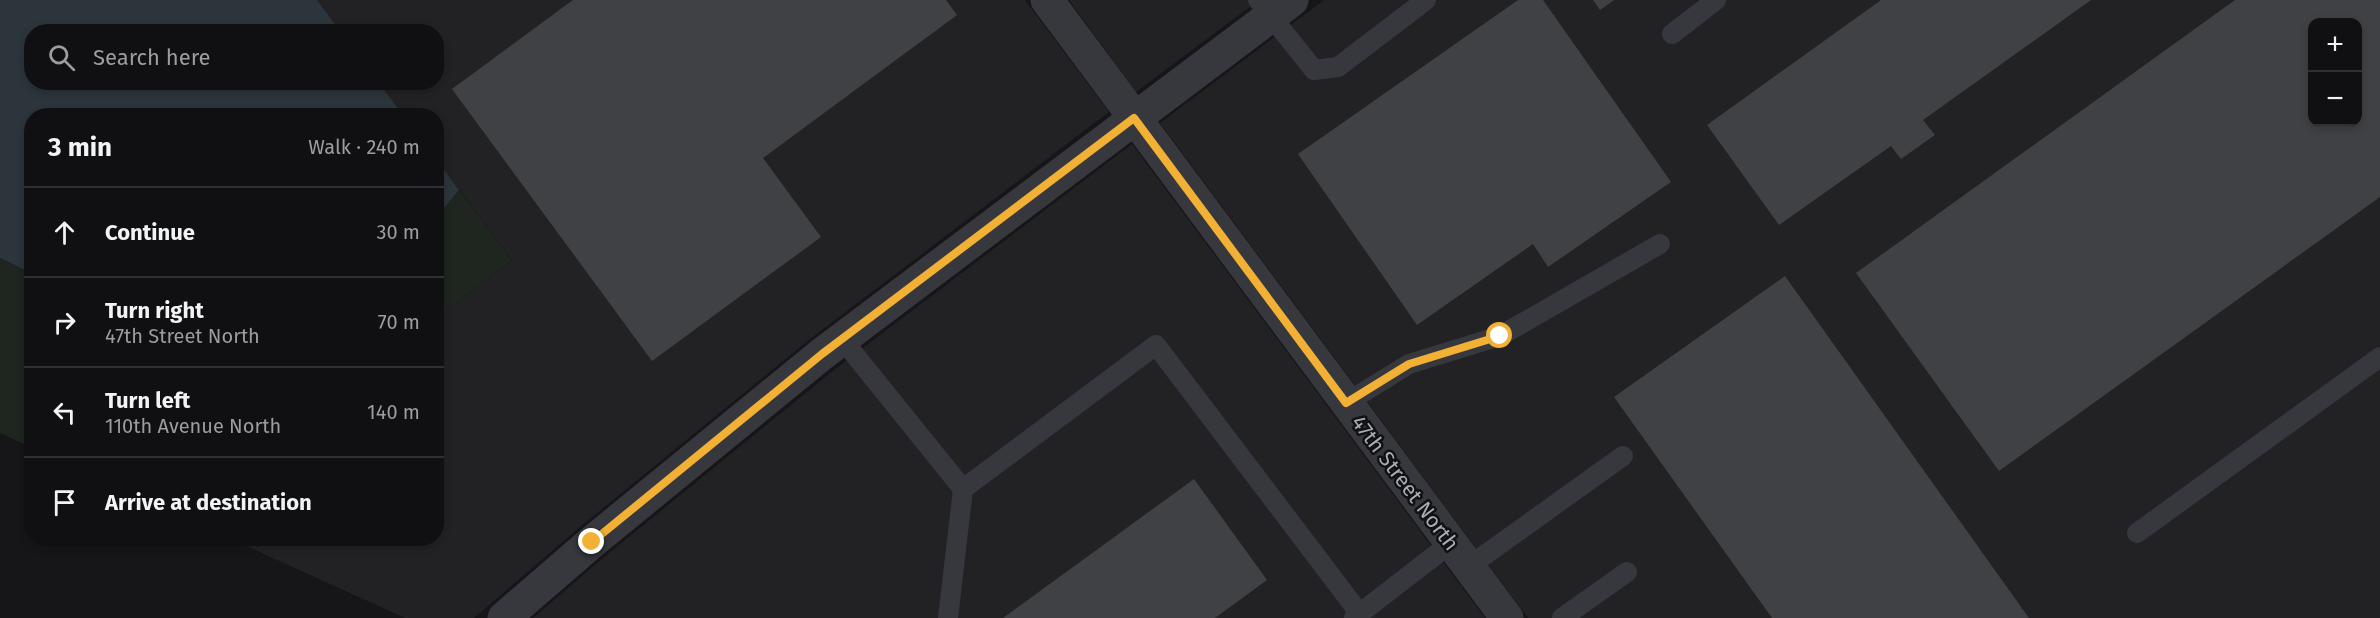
<!DOCTYPE html>
<meta charset="utf-8">
<style>
:root{--surface:#101012;--page:#19191b;--text:#f1f3f6;--muted:#9c9d9f;--line:#303032}
body{margin:0;font-family:"Fira Sans",sans-serif;background:var(--page);color:var(--text)}
.controls{position:absolute;right:18px;top:18px;display:grid;overflow:hidden;border-radius:12px;box-shadow:0 3px 9px #0003}
.controls button{width:54px;height:54px;display:grid;place-items:center;padding:0;border:0;border-bottom:2px solid var(--line);background:var(--surface);color:var(--text);font:30px sans-serif}
.stop{position:absolute;width:18px;height:18px;margin:-14px;border:4px solid #f2b134;border-radius:50%;background:#fff}
.stop.end{background:#f2b134;border-color:#fff;box-shadow:0 2px 6px #0008}
.list{margin:0;padding:0;list-style:none}
h2{display:flex;justify-content:space-between;align-items:center;height:78px;margin:0;padding:0 24px;font-size:26px}
h2 small{font-size:20px;font-weight:400;color:var(--muted)}
.list li{display:grid;grid-template-columns:39px 1fr auto;gap:18px;align-items:center;box-sizing:border-box;height:90px;padding:0 24px;border-top:2px solid var(--line)}
.list b{display:block;font-size:22px;white-space:nowrap}
.list p{margin:0;font-size:20px;white-space:nowrap;color:var(--muted)}
.list em{font-size:20px;font-style:normal;color:var(--muted)}
.icon{flex:none;width:33px;height:33px;fill:none;stroke:currentColor;stroke-width:2;stroke-linecap:round;stroke-linejoin:round}
.map{position:relative;flex:none;width:2380px;height:618px;overflow:hidden}
.search{position:absolute;background:var(--surface);box-shadow:0 3px 9px #0003;left:24px;top:24px;width:420px;height:66px;display:flex;align-items:center;gap:15px;box-sizing:border-box;padding:0 21px;border-radius:24px;color:var(--muted);font-size:22px}
.panel{position:absolute;background:var(--surface);box-shadow:0 3px 9px #0003;left:24px;top:108px;width:420px;height:438px;border-radius:24px}
.map>svg:first-child{display:block}
.built{fill:#222225;fill-rule:evenodd}
.green{fill:#1e261f}
.water{fill:#2c353c}
.building{fill:#404145;fill-rule:evenodd}
.lines{fill:none;stroke-linecap:round;stroke-linejoin:round}
.service{stroke:#37383d;stroke-width:20}
.minor{stroke:#37383d;stroke-width:33}
.tertiary{stroke:#37383d;stroke-width:33}
.route{stroke:#f2b134;stroke-width:8}
.labels{text-anchor:middle;stroke-width:5;stroke-linejoin:round;paint-order:stroke}
.street-label{font-size:21px;fill:#a8adb8;stroke:#111113}
</style>
<div class="map">
<svg width="2380" height="618" viewBox="0 0 2380 618">
<rect width="100%" height="100%" fill="#161618"/>
<g class="built">
<polygon points="317,0 1025,0 1109,112 810,339 580,527 474,618 405,618 231,539 436,538 437,318 512,260 437,160 436,116 403,115 379,83 436,82 436,32 340,31"/>
<polygon points="1069,0 1259,0 1136,92"/>
<path d="M1324 0H2380V618H1528L1160 123ZM2312 22H2358V122H2312Z"/>
<polygon points="1132,144 1485,618 533,618 604,557 834,370"/>
</g>
<g class="green">
<polygon points="459,190 512,260 437,318 437,217"/>
<polygon points="0,258 31,273 31,447 0,433"/>
</g>
<g class="water">
<polygon points="0,0 317,0 340,31 32,32 32,82 379,83 403,115 32,116 31,273 0,258"/>
<polygon points="437,160 459,190 437,217"/>
</g>
<g class="building">
<polygon points="573,0 946,0 957,15 763,158 821,237 652,361 452,89"/>
<polygon points="1518,0 1543,0 1671,182 1548,267 1533,244 1417,325 1298,154"/>
<polygon points="1593,0 1614,0 1600,10"/>
<polygon points="1881,0 2091,0 1923,120 1935,135 1901,159 1891,146 1779,225 1707,125"/>
<path d="M2235 0H2380V197L1999 471 1856 273ZM2312 22H2358V122H2312Z"/>
<polygon points="1785,276 2029,618 1772,618 1614,397"/>
<polygon points="1194,479 1267,580 1215,618 1003,618"/>
</g>
<g class="lines">
<g class="service">
<polyline points="1258,0 1314,70 1338,67 1426,0"/>
<polyline points="1672,34 1716,0"/>
<polyline points="842,339 963,489 1156,345 1360,614"/>
<polyline points="1346,403 1409,364 1500,336 1660,244"/>
<polyline points="2137,533 2380,357"/>
<polyline points="1468,567 1623,456"/>
<polyline points="948,618 963,489"/>
<polyline points="1354,618 1451,543"/>
<polyline points="1562,618 1627,572"/>
</g>
<polyline class="minor" points="1047,0 1507,618"/>
<polyline class="tertiary" points="504,618 592,542 822,354 1292,0"/>
</g>
<g class="lines">
<polyline class="route" points="592,542 822,354 1134,118 1346,403 1409,364 1500,336"/>
</g>
<g class="labels">
<g class="street-label">
<text transform="translate(1405 483) rotate(53)" y="7">47th Street North</text>
</g>
</g>
</svg>
<div class="controls">
<button>+</button>
<button>−</button>
</div>
<div class="stop" style="left:1500px;top:336px"></div>
<div class="stop end" style="left:592px;top:542px"></div>
<div class="search"><svg class="icon" aria-label="search" viewBox="0 0 24 24"><circle cx="10" cy="10" r="6"/><path d="M15 15l6 6"/></svg>Search here</div>
<section class="panel">
<h2>3 min<small>Walk · 240 m</small></h2>
<ul class="list">
<li><svg class="icon" aria-label="ahead" viewBox="0 0 24 24"><path d="M12 20V5M6 11l6-6 6 6"/></svg><div><b>Continue</b></div><em>30 m</em></li>
<li><svg class="icon" aria-label="right" viewBox="0 0 24 24"><path d="M7 20v-9h11M14 6l5 5-5 5"/></svg><div><b>Turn right</b><p>47th Street North</p></div><em>70 m</em></li>
<li><svg class="icon" aria-label="left" viewBox="0 0 24 24"><path d="M17 20v-9H6M10 6l-5 5 5 5"/></svg><div><b>Turn left</b><p>110th Avenue North</p></div><em>140 m</em></li>
<li><svg class="icon" aria-label="arrive" viewBox="0 0 24 24"><path d="M6 21V4h12l-3 4 3 4H6"/></svg><div><b>Arrive at destination</b></div></li>
</ul>
</section>
</div>
